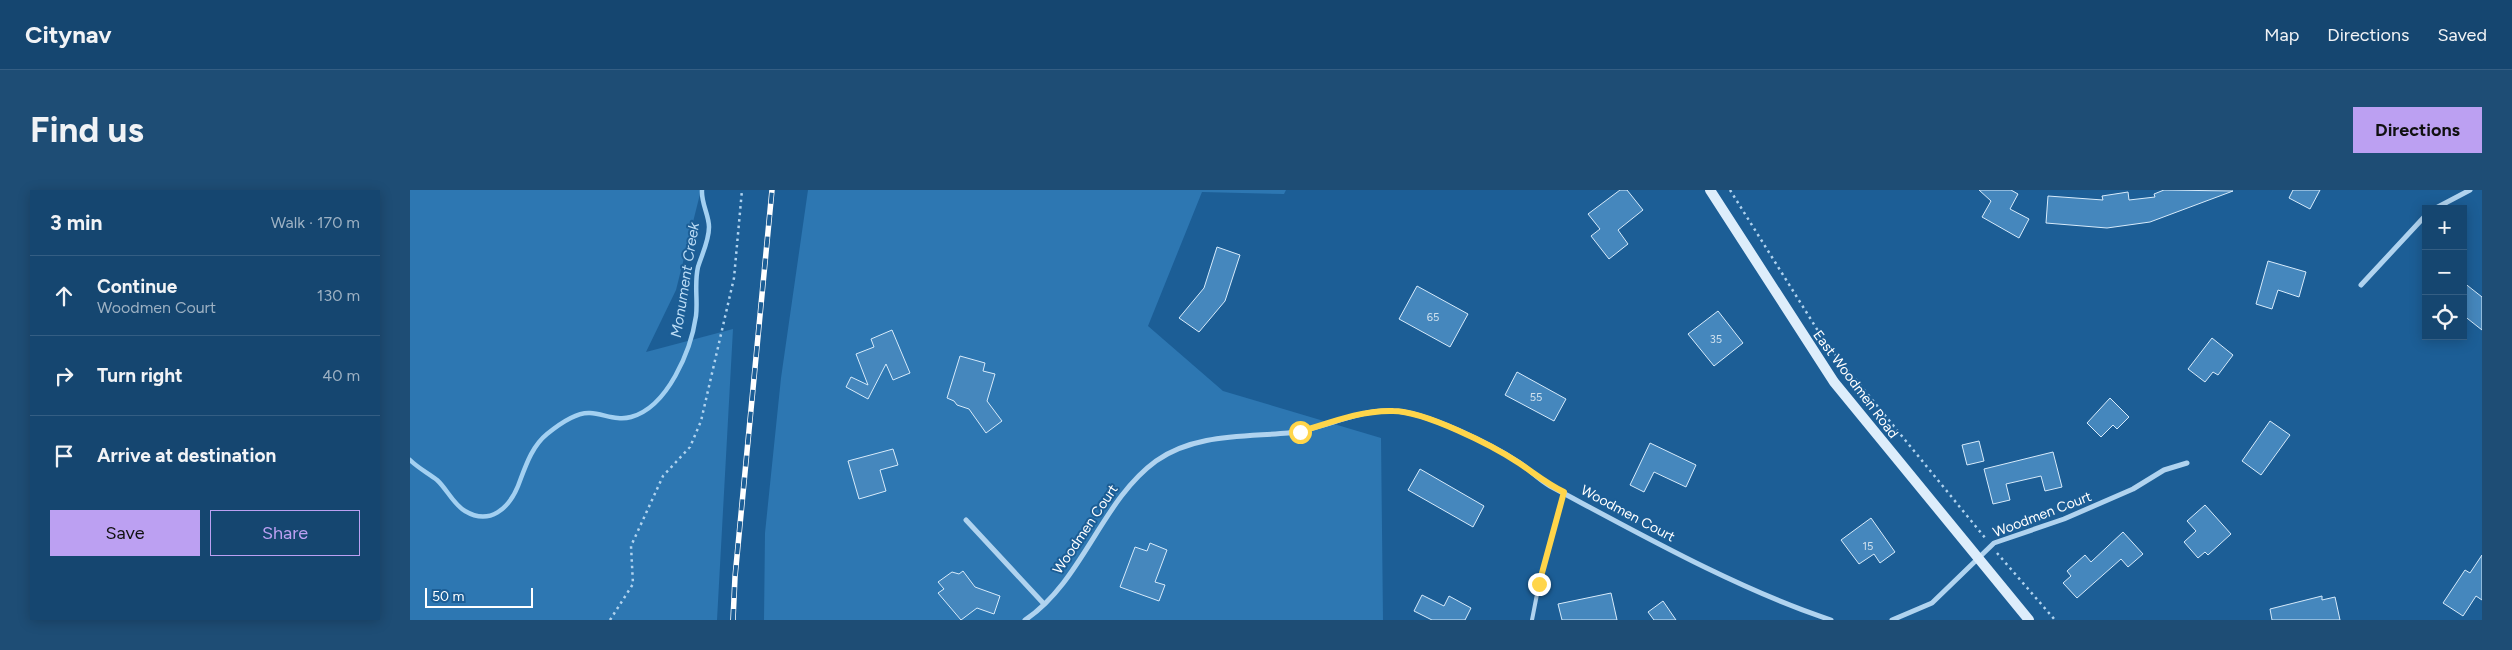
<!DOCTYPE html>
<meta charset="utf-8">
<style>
:root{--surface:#154670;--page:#1e4d75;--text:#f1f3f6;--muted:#9db1c3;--line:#345e83;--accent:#bca0f2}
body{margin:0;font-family:Figtree,sans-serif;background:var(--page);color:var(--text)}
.controls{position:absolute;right:15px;top:15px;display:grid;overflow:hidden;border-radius:0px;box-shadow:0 2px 12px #0003}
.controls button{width:45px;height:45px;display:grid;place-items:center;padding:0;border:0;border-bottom:1px solid var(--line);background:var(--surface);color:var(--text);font:25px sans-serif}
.scale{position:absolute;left:15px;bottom:12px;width:108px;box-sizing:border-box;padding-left:5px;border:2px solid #fff;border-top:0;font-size:14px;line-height:18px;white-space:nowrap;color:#fff;-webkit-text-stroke:4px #1c5e96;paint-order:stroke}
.stop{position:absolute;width:15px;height:15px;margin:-11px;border:4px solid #ffd54a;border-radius:50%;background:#fff}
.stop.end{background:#ffd54a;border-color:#fff;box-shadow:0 1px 5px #0008}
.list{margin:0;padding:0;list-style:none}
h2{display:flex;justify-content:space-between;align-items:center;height:65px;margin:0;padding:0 20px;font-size:21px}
h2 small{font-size:16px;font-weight:400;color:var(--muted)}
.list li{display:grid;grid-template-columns:32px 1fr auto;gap:15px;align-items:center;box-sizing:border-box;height:80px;padding:0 20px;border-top:1px solid var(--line)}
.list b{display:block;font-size:19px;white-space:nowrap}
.list p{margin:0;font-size:16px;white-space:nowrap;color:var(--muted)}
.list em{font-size:16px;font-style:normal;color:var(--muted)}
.actions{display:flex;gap:10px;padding:15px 20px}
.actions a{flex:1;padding:11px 0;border:1px solid var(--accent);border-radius:0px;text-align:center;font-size:18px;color:var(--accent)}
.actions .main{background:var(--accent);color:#111}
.icon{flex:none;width:28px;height:28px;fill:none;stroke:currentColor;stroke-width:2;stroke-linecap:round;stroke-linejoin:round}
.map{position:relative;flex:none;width:2072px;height:430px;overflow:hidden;border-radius:0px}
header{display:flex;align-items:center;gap:30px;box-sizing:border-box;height:70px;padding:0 25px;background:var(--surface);border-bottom:1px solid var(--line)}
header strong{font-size:24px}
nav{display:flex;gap:28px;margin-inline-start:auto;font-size:18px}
.intro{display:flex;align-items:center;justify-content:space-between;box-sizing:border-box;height:120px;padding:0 30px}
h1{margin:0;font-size:35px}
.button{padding:12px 22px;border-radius:0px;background:var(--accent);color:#111;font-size:18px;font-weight:700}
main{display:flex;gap:30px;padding:0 30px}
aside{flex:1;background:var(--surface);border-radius:0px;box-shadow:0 2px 12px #0003}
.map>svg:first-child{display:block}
.green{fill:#2d77b2}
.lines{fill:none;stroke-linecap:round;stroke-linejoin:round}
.stream{stroke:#a3d0f1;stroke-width:4.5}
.building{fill:#4587bd;stroke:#d7ebfb}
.path{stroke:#b0d3ef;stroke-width:2.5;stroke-dasharray:2.5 4;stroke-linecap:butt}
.lane{stroke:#b0d3ef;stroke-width:4}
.street{stroke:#b0d3ef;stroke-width:5}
.secondary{stroke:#ddedfb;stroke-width:10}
.rail-casing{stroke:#fff;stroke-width:5.5}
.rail{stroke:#1c5e96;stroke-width:4;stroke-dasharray:11;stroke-linecap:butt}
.route{stroke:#ffd54a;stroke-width:6}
.labels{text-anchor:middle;stroke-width:4;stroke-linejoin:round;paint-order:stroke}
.number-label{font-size:11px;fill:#d0e1ee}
.street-label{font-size:14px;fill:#fff;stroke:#1c5e96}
.water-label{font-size:15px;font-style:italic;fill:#bcddf6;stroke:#1c5e96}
</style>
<header>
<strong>Citynav</strong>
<nav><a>Map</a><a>Directions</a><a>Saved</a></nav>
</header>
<div class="intro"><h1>Find us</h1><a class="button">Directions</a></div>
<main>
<aside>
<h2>3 min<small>Walk · 170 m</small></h2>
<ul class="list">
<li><svg class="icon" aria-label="ahead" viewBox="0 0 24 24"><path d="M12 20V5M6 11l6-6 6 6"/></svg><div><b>Continue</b><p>Woodmen Court</p></div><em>130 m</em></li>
<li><svg class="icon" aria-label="right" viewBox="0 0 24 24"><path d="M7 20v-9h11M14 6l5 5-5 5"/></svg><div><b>Turn right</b></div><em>40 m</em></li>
<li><svg class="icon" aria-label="arrive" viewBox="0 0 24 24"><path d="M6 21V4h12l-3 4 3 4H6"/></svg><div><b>Arrive at destination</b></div></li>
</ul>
<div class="actions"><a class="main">Save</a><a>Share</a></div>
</aside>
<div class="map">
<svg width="2072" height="430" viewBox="0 0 2072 430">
<rect width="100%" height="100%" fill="#1c5e96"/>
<g class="green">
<polygon points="0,0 291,0 266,100 236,162 323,139 307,430 0,430"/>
<polygon points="398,0 876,0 874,4 792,2 738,136 813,201 971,248 973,430 354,430 355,343 371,188"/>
</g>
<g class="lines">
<path class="stream" d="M0 270C8 278 18 283 27 290 37 299 43 314 55 321 80 336 99 318 108 296 115 278 121 257 137 244 148 235 166 222 180 223 194 224 207 231 221 227 258 217 281 160 286 126 288 110 284 94 288 77 292 64 299 51 299 37 299 25 291 13 292 0"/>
</g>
<g class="building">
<polygon points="1210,0 1217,0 1233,20 1208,40 1218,54 1199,69 1181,46 1190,39 1178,24"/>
<polygon points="1569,0 1601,0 1608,4 1600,19 1619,29 1609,48 1572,27 1581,11"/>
<polygon points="1754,0 1823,1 1740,32 1697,38 1636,33 1638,6 1693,10 1692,6 1718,2 1719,10 1745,7 1744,4"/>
<polygon points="1883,0 1910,0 1900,19 1879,8"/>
<polygon points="807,57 830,65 815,111 789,142 769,128 794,98"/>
<polygon points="1858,71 1896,82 1889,107 1868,100 1862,119 1846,114"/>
<polygon points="2053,92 2072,107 2072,140 2053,125"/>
<polygon points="1007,96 1058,124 1040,157 989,129"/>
<polygon points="1308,121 1333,153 1304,176 1278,144"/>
<polygon points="482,140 500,183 483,190 476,174 458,209 436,197 441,187 458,195 446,164 464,157 461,149"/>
<polygon points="1802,148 1823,165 1808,185 1803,182 1795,192 1778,179"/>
<polygon points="550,166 575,173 573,181 585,184 577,211 592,231 576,243 559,219 547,215 544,211 537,208"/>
<polygon points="1107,182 1156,209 1144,231 1095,205"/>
<polygon points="1700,208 1719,227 1707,239 1703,235 1691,247 1677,233"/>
<polygon points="1860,231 1880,245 1851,285 1832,271"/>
<polygon points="1569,251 1574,271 1557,275 1552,255"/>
<polygon points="1240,253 1286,275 1276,297 1244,282 1234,302 1220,295"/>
<polygon points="483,259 488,275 470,280 476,301 449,309 438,271"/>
<polygon points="1643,262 1652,297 1635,301 1631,286 1596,294 1600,310 1583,314 1574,279"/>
<polygon points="1010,279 1074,316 1063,337 998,300"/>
<polygon points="1795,315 1821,344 1798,365 1795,362 1788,368 1774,352 1786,341 1777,331"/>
<polygon points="1461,328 1485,362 1470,373 1464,364 1449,374 1431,350"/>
<polygon points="1713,342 1733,364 1718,377 1711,369 1667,408 1653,393 1661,386 1657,381 1675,365 1681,372"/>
<polygon points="740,353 757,360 745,392 755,395 749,411 710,397 725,357 737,361"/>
<polygon points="2072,365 2072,410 2066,406 2053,426 2033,413 2055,380 2060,383"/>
<polygon points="553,381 565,397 590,406 584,424 567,418 551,430 528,403 534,399 528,392 542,382 549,384"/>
<polygon points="1201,403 1207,430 1152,430 1148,414"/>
<polygon points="1012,405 1034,416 1039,406 1061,418 1055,430 1022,430 1004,421"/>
<polygon points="1912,406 1912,410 1925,407 1930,430 1862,430 1860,419"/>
<polygon points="1253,411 1266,430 1244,430 1238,422"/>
</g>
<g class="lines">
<g class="path">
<polyline points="1320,0 1415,152 1576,349"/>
<polyline points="1587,363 1645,430"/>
<polyline points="200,430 223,394 221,356 253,286 280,257 291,231 324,88 332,0"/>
</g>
<polyline class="lane" points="1122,430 1129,394 1154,302"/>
<g class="street">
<polyline points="2024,19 2060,0"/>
<polyline points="1951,95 2016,25"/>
<polyline points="556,330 634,414"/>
<path d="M615 430C673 391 691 311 746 271 784 244 833 247 878 243 914 239 947 219 984 221 1017 222 1082 255 1110 273 1120 280 1129 290 1140 296 1228 343 1327 399 1421 430"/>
<polyline points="1482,430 1522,413 1584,353 1654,329 1723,299 1754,280 1777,273"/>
</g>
<polyline class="secondary" points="1300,0 1424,192 1619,430"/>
<defs>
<polyline id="rail" points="323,430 325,387 362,0"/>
</defs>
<use href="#rail" class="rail-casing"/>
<use href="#rail" class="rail"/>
</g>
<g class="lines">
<path class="route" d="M890 242C919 233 951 220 983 221 1014 221 1082 255 1109 273 1124 283 1137 294 1154 302L1129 394"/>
</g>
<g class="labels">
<g class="number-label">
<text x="1023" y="131">65</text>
<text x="1306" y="153">35</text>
<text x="1126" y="211">55</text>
<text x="1458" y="360">15</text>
</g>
<g class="street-label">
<text transform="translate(1446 194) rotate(53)" y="5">East Woodmen Road</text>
<text transform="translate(1218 323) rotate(28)" y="5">Woodmen Court</text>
<text transform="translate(1632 324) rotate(-21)" y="5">Woodmen Court</text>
<text transform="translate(675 339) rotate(-56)" y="5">Woodmen Court</text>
</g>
<g class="water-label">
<text transform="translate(275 90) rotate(-81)" y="5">Monument Creek</text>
</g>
</g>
</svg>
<div class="controls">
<button>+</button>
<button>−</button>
<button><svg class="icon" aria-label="locate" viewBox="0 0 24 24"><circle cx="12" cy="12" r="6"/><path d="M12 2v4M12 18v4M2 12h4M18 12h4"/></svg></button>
</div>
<div class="scale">50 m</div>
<div class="stop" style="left:890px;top:242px"></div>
<div class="stop end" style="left:1129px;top:394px"></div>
</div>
</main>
